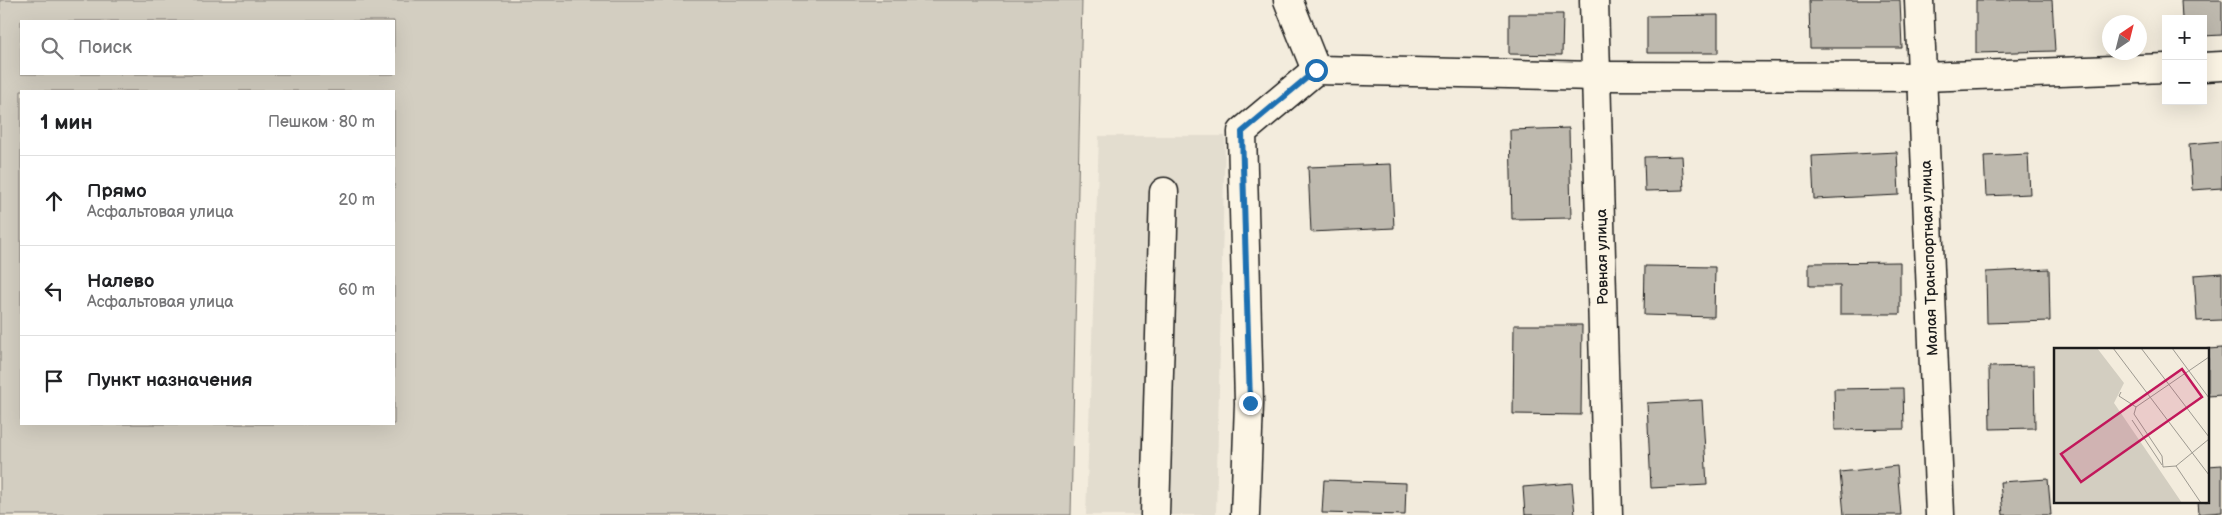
<!DOCTYPE html>
<html lang="ru">
<meta charset="utf-8">
<style>
:root{--surface:#fff;--page:#f2f2f2;--text:#202124;--muted:#757577;--line:#e0e0e0}
body{margin:0;font-family:"Balsamiq Sans",sans-serif;background:var(--page);color:var(--text)}
.controls{position:absolute;right:15px;top:15px;display:grid;overflow:hidden;border-radius:0px;box-shadow:0 5px 20px #0002}
.controls button{width:45px;height:45px;display:grid;place-items:center;padding:0;border:0;border-bottom:1px solid var(--line);background:var(--surface);color:var(--text);font:25px sans-serif}
.compass{position:absolute;left:2102px;top:15px;width:45px;height:45px;border-radius:50%;background:var(--surface);box-shadow:0 5px 20px #0002;rotate:35deg}
.stop{position:absolute;width:15px;height:15px;margin:-11px;border:4px solid #1f6fb2;border-radius:50%;background:#fff}
.stop.end{background:#1f6fb2;border-color:#fff;box-shadow:0 1px 5px #0008}
.list{margin:0;padding:0;list-style:none}
h2{display:flex;justify-content:space-between;align-items:center;height:65px;margin:0;padding:0 20px;font-size:21px}
h2 small{font-size:16px;font-weight:400;color:var(--muted)}
.list li{display:grid;grid-template-columns:32px 1fr auto;gap:15px;align-items:center;box-sizing:border-box;height:90px;padding:0 20px;border-top:1px solid var(--line)}
.list b{display:block;font-size:19px;white-space:nowrap}
.list p{margin:0;font-size:16px;white-space:nowrap;color:var(--muted)}
.list em{font-size:16px;font-style:normal;color:var(--muted)}
.icon{flex:none;width:28px;height:28px;fill:none;stroke:currentColor;stroke-width:2;stroke-linecap:round;stroke-linejoin:round}
.map{position:relative;flex:none;width:2222px;height:515px;overflow:hidden}
.search{position:absolute;background:var(--surface);box-shadow:0 5px 20px #0002;left:20px;top:20px;width:375px;height:55px;display:flex;align-items:center;gap:12px;box-sizing:border-box;padding:0 18px;border-radius:0px;color:var(--muted);font-size:19px}
.panel{position:absolute;background:var(--surface);box-shadow:0 5px 20px #0002;left:20px;top:90px;width:375px;height:335px;border-radius:0px}
.map>svg:first-child{display:block}
.built{fill:#e3ddcf}
.green{fill:#d3cec1;stroke:#78756e;fill-rule:evenodd}
.building{fill:#beb9ae;stroke:#1c1c1c}
.lines{fill:none;stroke-linecap:round;stroke-linejoin:round}
.minor-casing{stroke:#1c1c1c;stroke-width:31}
.minor{stroke:#fcf5e5;stroke-width:28}
.route{stroke:#1f6fb2;stroke-width:6}
.labels{text-anchor:middle;stroke-width:4;stroke-linejoin:round;paint-order:stroke}
.street-label{font-size:15px;fill:#1c1c1c;stroke:#fcf5e5}
.inset-road{fill:none;stroke:#9d9990;stroke-width:1}
.view{fill:#c2185b;fill-opacity:0.15;stroke:#c2185b;stroke-width:2.5}
.inset-edge{fill:none;stroke:#1c1c1c;stroke-width:2.5}
</style>
<div class="map">
<svg width="2222" height="515" viewBox="0 0 2222 515">
<rect width="100%" height="100%" fill="#f3ecdd"/>
<filter id="ink" filterUnits="userSpaceOnUse"><feTurbulence type="fractalNoise" baseFrequency=".02" numOctaves="2"/><feDisplacementMap in="SourceGraphic" scale="10" xChannelSelector="R" yChannelSelector="G"/><feConvolveMatrix kernelMatrix="1 2 1 2 8 2 1 2 1" color-interpolation-filters="sRGB"/></filter>
<g filter="url(#ink)">
<polygon class="built" points="1099,136 1225,136 1216,515 1086,515"/>
<path class="green" d="M0 0H1082L1071 515H0ZM21 21H394V74H21ZM21 91H394V424H21Z"/>
<g class="building">
<polygon points="1809,0 1900,0 1902,48 1810,48"/>
<polygon points="1976,0 2052,0 2055,51 1976,53"/>
<polygon points="2181,0 2222,0 2222,35 2203,36 2203,19 2182,19"/>
<polygon points="1509,14 1563,14 1562,55 1509,54"/>
<polygon points="1718,15 1718,53 1647,53 1647,16"/>
<polygon points="1569,128 1571,218 1512,219 1510,130"/>
<polygon points="2222,141 2222,188 2192,190 2189,144"/>
<polygon points="1897,152 1899,195 1814,199 1812,156"/>
<polygon points="2028,154 2030,194 1986,196 1984,156"/>
<polygon points="1682,156 1684,190 1645,191 1644,157"/>
<polygon points="1391,164 1394,228 1311,232 1308,167"/>
<polygon points="1900,262 1900,314 1840,314 1840,286 1809,286 1809,263"/>
<polygon points="1645,266 1715,267 1714,317 1644,315"/>
<polygon points="2049,269 2050,321 1987,323 1986,272"/>
<polygon points="2222,273 2222,320 2197,321 2194,275"/>
<polygon points="1514,325 1582,325 1581,415 1513,414"/>
<polygon points="2222,348 2222,395 2208,396 2208,349"/>
<polygon points="2034,366 2035,428 1990,429 1989,367"/>
<polygon points="1903,388 1904,429 1835,430 1834,389"/>
<polygon points="1702,400 1707,485 1651,488 1647,403"/>
<polygon points="2222,465 2222,512 2199,514 2198,501 2208,501 2208,466"/>
<polygon points="1897,466 1901,515 1844,515 1840,472"/>
<polygon points="2048,479 2051,515 2003,515 2000,482"/>
<polygon points="1324,480 1406,483 1405,515 1322,513"/>
<polygon points="1572,483 1575,515 1525,515 1523,487"/>
</g>
<g class="lines">
<defs>
<g id="minor">
<polyline points="1288,0 1316,70"/>
<polyline points="1594,0 1608,515"/>
<polyline points="1919,0 1940,515"/>
<polyline points="2203,67 2222,66"/>
<polyline points="1316,70 1597,76 1922,77 2166,68"/>
<polyline points="1155,515 1164,192"/>
<polyline points="1245,515 1249,403 1242,132 1316,70"/>
</g>
</defs>
<use href="#minor" class="minor-casing"/>
<use href="#minor" class="minor"/>
</g>
</g>
<g class="lines" filter="url(#ink)">
<polyline class="route" points="1250,403 1242,132 1316,70"/>
</g>
<g class="labels">
<g class="street-label">
<text transform="translate(1602 257) rotate(-91)" y="5">Ровная улица</text>
<text transform="translate(1929 258) rotate(-92)" y="5">Малая Транспортная улица</text>
</g>
</g>
<g transform="translate(2054 348)">
<rect width="155" height="155" fill="#f3ecdd"/>
<path d="M0 0H43L70 35 60 55 128 155H0Z" fill="#d3cec1"/>
<path class="inset-road" d="M59 0 155 127M87 0 155 89M118 0 155 50M67 44 65 48 82 59M82 59 80 66 108 108 109 119 122 118 147 155M82 59 155 9M78 72 108 117M122 118 155 91"/>
<path class="view" d="M128 21 148 49 27 134 7 106Z"/>
<rect width="155" height="155" class="inset-edge"/>
</g>
</svg>
<div class="controls">
<button>+</button>
<button>−</button>
</div>
<svg class="compass" viewBox="-18 -18 36 36"><path d="M0-13l5 13h-10z" fill="#e53935"/><path d="M0 13l5-13h-10z" fill="#757577"/></svg>
<div class="stop" style="left:1316px;top:70px"></div>
<div class="stop end" style="left:1250px;top:403px"></div>
<div class="search"><svg class="icon" aria-label="search" viewBox="0 0 24 24"><circle cx="10" cy="10" r="6"/><path d="M15 15l6 6"/></svg>Поиск</div>
<section class="panel">
<h2>1 мин<small>Пешком · 80 m</small></h2>
<ul class="list">
<li><svg class="icon" aria-label="ahead" viewBox="0 0 24 24"><path d="M12 20V5M6 11l6-6 6 6"/></svg><div><b>Прямо</b><p>Асфальтовая улица</p></div><em>20 m</em></li>
<li><svg class="icon" aria-label="left" viewBox="0 0 24 24"><path d="M17 20v-9H6M10 6l-5 5 5 5"/></svg><div><b>Налево</b><p>Асфальтовая улица</p></div><em>60 m</em></li>
<li><svg class="icon" aria-label="arrive" viewBox="0 0 24 24"><path d="M6 21V4h12l-3 4 3 4H6"/></svg><div><b>Пункт назначения</b></div></li>
</ul>
</section>
</div>
